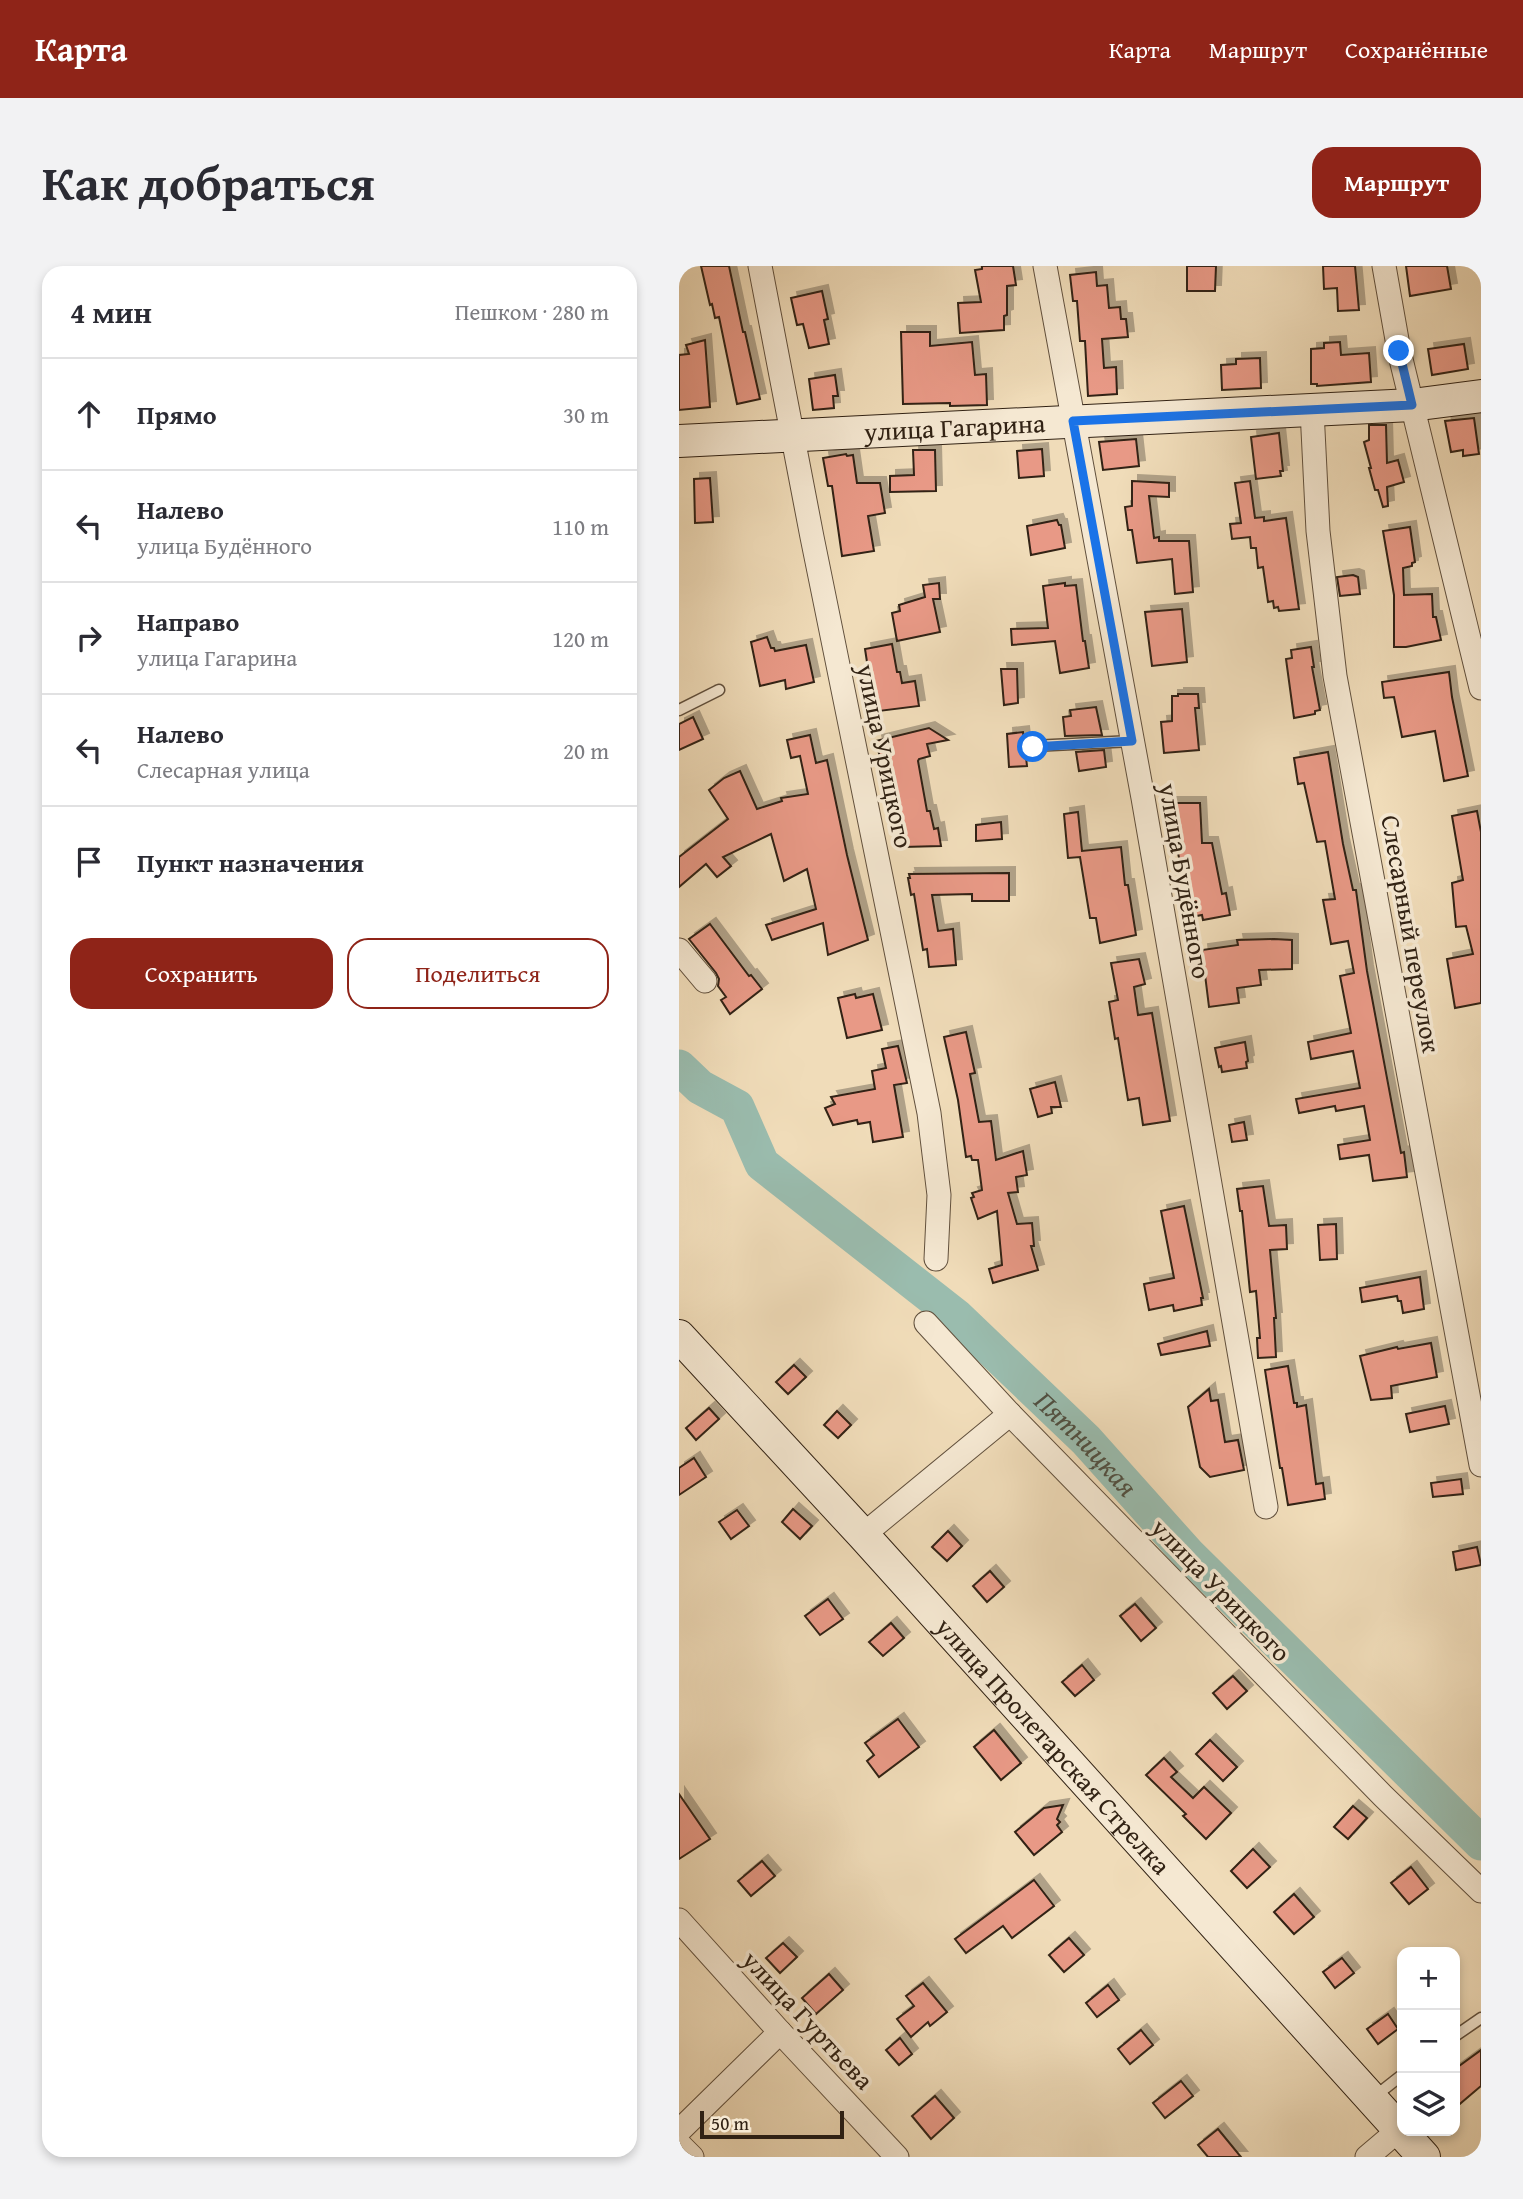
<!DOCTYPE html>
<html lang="ru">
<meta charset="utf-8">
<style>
:root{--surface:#fff;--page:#f2f2f3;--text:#2b2b33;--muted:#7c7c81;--line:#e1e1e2;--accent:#8f2418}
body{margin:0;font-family:"Gentium Book Plus",serif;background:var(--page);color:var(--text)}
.controls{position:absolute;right:21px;bottom:21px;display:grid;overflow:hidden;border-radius:14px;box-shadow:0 4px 10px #0003}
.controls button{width:63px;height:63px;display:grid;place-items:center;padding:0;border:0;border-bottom:2px solid var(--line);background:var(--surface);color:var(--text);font:35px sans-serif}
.scale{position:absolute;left:21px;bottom:18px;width:144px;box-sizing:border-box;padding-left:7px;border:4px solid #312214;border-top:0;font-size:19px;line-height:24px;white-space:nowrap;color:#312214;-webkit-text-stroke:5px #f5e8d2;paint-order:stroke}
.stop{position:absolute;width:21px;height:21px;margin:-16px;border:5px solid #1a73e8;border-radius:50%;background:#fff}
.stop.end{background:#1a73e8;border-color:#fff;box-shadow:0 2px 7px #0008}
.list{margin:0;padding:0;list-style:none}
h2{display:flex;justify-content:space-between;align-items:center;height:91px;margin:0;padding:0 28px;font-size:30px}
h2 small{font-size:23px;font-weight:400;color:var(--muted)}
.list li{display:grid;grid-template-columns:46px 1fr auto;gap:21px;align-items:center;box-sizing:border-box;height:112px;padding:0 28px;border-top:2px solid var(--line)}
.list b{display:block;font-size:26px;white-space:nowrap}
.list p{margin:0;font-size:23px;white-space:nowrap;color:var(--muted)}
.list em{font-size:23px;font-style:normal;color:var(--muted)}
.actions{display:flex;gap:14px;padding:21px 28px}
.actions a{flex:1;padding:16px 0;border:2px solid var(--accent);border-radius:21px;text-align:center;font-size:24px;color:var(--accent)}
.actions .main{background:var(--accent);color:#fff}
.icon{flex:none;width:38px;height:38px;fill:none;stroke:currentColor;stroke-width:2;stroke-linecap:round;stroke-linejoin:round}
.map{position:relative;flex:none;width:802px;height:1891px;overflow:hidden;border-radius:21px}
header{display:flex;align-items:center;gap:42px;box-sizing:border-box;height:98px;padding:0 35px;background:var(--accent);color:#fff}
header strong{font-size:33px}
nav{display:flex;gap:38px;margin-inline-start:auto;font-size:24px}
.intro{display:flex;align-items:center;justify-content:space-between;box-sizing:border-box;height:168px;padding:0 42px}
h1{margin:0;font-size:49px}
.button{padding:18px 32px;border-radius:21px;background:var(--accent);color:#fff;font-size:24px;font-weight:700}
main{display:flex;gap:42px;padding:0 42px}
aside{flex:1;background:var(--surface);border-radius:21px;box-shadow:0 4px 10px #0003}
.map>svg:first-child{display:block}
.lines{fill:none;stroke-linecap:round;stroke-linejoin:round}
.river{stroke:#9abcae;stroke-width:35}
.building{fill:#e89986;stroke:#312214;stroke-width:2;filter:url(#shadow)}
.lane-casing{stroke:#61503d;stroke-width:13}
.street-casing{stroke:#61503d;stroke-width:25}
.secondary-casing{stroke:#312214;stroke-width:34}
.lane{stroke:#f5e8d2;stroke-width:10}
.street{stroke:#f5e8d2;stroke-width:23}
.secondary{stroke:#f5e8d2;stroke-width:32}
.route{stroke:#1a73e8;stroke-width:9}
.labels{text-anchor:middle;stroke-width:7;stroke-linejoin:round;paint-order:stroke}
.street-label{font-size:26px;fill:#312214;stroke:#f5e8d2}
.water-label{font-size:28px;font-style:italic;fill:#505042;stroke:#f5e8d2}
</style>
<header>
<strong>Карта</strong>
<nav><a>Карта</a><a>Маршрут</a><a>Сохранённые</a></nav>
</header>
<div class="intro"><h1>Как добраться</h1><a class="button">Маршрут</a></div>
<main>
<aside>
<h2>4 мин<small>Пешком · 280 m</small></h2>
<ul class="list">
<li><svg class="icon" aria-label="ahead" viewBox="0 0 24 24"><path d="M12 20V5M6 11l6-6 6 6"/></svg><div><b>Прямо</b></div><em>30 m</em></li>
<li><svg class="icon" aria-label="left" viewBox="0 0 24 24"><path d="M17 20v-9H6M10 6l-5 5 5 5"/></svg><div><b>Налево</b><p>улица Будённого</p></div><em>110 m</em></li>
<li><svg class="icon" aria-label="right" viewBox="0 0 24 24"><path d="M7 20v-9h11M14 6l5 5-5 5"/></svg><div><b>Направо</b><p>улица Гагарина</p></div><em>120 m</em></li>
<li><svg class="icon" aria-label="left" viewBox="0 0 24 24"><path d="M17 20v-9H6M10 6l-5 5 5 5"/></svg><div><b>Налево</b><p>Слесарная улица</p></div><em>20 m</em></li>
<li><svg class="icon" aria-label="arrive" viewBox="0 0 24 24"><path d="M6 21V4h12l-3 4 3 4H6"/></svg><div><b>Пункт назначения</b></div></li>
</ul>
<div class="actions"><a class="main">Сохранить</a><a>Поделиться</a></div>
</aside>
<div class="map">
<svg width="802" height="1891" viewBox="0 0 802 1891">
<defs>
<filter id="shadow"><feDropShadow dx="6" dy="-6" stdDeviation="0" flood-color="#0004"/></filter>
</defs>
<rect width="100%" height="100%" fill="#f0dcb9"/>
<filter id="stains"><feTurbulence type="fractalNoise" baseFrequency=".00286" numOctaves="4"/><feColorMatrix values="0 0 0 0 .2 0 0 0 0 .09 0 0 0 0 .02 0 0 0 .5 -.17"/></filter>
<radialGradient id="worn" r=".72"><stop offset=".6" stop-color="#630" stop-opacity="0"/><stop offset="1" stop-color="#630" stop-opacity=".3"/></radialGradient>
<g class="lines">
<path class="river" id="s1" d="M0 801 21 821 58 841 83 898 277 1050 407 1174 509 1288 802 1577"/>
</g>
<g class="building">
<polygon points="22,0 50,0 64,66 66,66 81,133 58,138 40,51 36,52 33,38 31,39"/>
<polygon points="303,0 334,0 337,19 328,20 328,49 325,50 325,64 281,67 279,37 302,36 296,4 303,3"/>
<polygon points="508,0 537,0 536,25 508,25"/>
<polygon points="644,0 676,0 680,44 659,45 658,22 645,23"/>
<polygon points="727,0 768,0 772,23 731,30"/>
<polygon points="417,6 418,20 428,19 430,42 441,41 442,53 447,53 449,71 423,73 425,102 437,101 438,128 409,130 406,75 401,75 398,35 394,35 391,9"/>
<polygon points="143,25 149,53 145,54 150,78 130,82 124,58 118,59 112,32"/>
<polygon points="222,66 251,66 251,80 293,76 296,109 307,108 308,139 271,140 271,137 224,138"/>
<polygon points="26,74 31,141 0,144 0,89 10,88 7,79"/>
<polygon points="661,76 662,89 690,87 692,116 638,120 638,118 632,118 632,83 645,82 645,77"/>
<polygon points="785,78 789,103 753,109 749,83"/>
<polygon points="581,92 582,122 543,124 542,99 557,98 557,93"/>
<polygon points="156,109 159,130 154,130 155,142 134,144 130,113"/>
<polygon points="795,152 800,188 784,190 784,184 772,186 766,155"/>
<polygon points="690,159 707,159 708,197 719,194 725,216 708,221 709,240 704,241 699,224 696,224 690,202 692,202 685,176 690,174"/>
<polygon points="600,167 604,205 601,205 602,210 577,213 572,171"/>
<polygon points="457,173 460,200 424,204 420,176"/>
<polygon points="363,183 365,210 340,212 338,185"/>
<polygon points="234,184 256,184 257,225 211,226 211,210 235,209"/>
<polygon points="167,188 168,190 174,189 178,217 201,217 206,247 189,250 195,285 163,290 153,220 149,220 144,192"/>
<polygon points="31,212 34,256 16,257 15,213"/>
<polygon points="453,215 490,217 490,231 470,230 475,272 480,271 480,275 510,275 514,326 496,328 493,293 458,297 453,264 449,264 446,241 453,240"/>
<polygon points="571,215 576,252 585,251 585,255 607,252 620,343 600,345 599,341 595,342 594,335 589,336 584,301 579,302 577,282 572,282 571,271 553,273 551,258 562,257 556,217"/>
<polygon points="378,254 380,259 382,259 386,282 352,289 348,260"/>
<polygon points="731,261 736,296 733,297 733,300 724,302 725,329 753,328 754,351 757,351 762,374 727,381 715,381 715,329 704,265"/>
<polygon points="674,309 679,311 681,328 661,330 658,311"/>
<polygon points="260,317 261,333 254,333 261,366 218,375 213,347 221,345 220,339 246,331 244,319"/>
<polygon points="386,317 386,320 397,319 404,375 406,375 410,402 381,407 376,375 333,379 332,363 369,362 364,320"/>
<polygon points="503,343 508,396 473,400 466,346"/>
<polygon points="88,371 92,382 95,382 96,385 127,379 135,416 107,423 106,414 81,420 72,376"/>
<polygon points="213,378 218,406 221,406 223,417 236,415 240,440 192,446 189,422 192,422 186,383"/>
<polygon points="632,381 635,401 633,401 641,444 636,445 636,448 615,452 607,393 613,392 612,384"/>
<polygon points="322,403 338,403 339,437 325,439"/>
<polygon points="770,406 773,431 789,510 765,515 756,465 723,471 715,431 705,432 703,416"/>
<polygon points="499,428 519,428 520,442 516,442 520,484 485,487 482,456 493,455 493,430 499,430"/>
<polygon points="417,441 423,469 386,470 384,451 392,450 391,444"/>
<polygon points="14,451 24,473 0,484 0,458"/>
<polygon points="250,462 269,474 248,478 251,490 240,493 239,495 248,545 251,545 255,563 259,562 262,580 224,581 207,503 204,504 197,475"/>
<polygon points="344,466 348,500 330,501 328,468"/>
<polygon points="131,469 137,497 148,494 168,589 189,674 149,689 144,657 93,674 87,659 137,643 128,603 105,615 92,568 44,591 52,600 38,611 27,598 0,621 0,591 49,553 30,524 45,512 61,505 78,543 103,535 102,532 129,528 121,490 112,492 108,474"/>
<polygon points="425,484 427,501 400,505 397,486"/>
<polygon points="649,486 664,578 674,624 677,624 688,705 722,887 725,886 728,911 694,915 690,889 661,893 659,879 691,874 685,840 657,845 656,840 620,847 617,833 681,822 674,785 632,793 629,776 672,767 661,710 675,707 669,675 652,678 644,634 656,633 646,575 638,576 625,517 619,518 615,492"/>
<polygon points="491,537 521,537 523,577 533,577 543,628 547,627 551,649 524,654 523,649 512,651 497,577 493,578"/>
<polygon points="798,545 802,566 802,737 776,742 768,693 794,688 787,660 777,661 773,617 784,614 773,550"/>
<polygon points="399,546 403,585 442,581 446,619 449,619 457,669 421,677 417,652 411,652 401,591 389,592 385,548"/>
<polygon points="322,556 323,573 297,575 297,559"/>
<polygon points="330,607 330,635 293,635 293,628 253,629 259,665 274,663 277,699 250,701 248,683 244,684 235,628 232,629 229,612 231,612 230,608"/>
<polygon points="31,658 70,710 72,709 83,723 51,748 42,734 47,731 39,720 40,713 37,707 10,673"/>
<polygon points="595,673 613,674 613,703 580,704 582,719 558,722 560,737 530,741 523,684 559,679 558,674"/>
<polygon points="460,693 466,718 455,721 459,749 473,747 491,855 464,859 460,832 449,834 439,772 436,773 430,736 439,734 432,697"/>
<polygon points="176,728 177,732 194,728 203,764 168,772 159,732"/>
<polygon points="287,766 296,807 291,808 300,856 312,855 317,894 344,885 348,909 337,911 339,926 329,927 338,958 353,957 355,980 352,980 359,1004 314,1017 310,1003 323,999 318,945 299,953 292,932 295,931 293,927 303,924 299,894 293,894 292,890 287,891 279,834 265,771"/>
<polygon points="566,776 569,795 567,796 568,802 543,806 542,800 540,801 536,782"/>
<polygon points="219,780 228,817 215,819 224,871 194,876 191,856 179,858 178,854 154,859 146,842 156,838 152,831 196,823 193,805 207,802 203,783"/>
<polygon points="376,816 382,841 372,841 373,847 359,851 351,823"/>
<polygon points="565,856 568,874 553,876 550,859"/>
<polygon points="584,920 590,960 607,959 608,983 591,984 597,1052 595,1052 597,1091 579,1092 578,1072 581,1072 577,1025 571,1026 563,945 561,945 558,923"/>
<polygon points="505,940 524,1032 522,1032 523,1039 495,1045 494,1039 470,1044 465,1018 495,1012 482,945"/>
<polygon points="657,958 658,993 641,994 639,959"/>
<polygon points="741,1011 745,1043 724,1047 722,1035 719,1035 718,1030 683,1036 681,1022"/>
<polygon points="528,1065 531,1080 482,1089 479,1078"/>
<polygon points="752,1077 758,1111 712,1120 713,1132 692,1134 681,1090 718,1081 719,1083"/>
<polygon points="115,1099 127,1111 109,1128 97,1116"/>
<polygon points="609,1100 615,1137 618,1137 618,1141 627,1139 637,1218 644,1217 646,1233 609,1239 603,1202 601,1202 586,1104"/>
<polygon points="530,1123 532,1135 539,1134 546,1176 559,1174 565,1204 531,1211 521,1201 509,1141"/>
<polygon points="766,1140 770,1158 731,1166 727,1148"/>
<polygon points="30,1142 40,1153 17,1174 7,1162"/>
<polygon points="158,1145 172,1159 159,1172 145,1159"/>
<polygon points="15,1192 27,1211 0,1229 0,1202"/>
<polygon points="782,1213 784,1228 754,1231 752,1217"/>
<polygon points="114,1243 133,1260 121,1273 103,1256"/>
<polygon points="58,1244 70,1260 52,1273 40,1256"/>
<polygon points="269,1265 283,1280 268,1295 253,1281"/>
<polygon points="798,1281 802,1299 777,1304 774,1286"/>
<polygon points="311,1305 325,1321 308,1336 294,1320"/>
<polygon points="149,1333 164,1353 141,1369 126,1350"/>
<polygon points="456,1338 477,1362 462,1375 441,1350"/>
<polygon points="212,1357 225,1372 204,1390 190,1376"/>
<polygon points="403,1399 415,1414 396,1430 383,1416"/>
<polygon points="554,1410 568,1425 548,1443 534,1427"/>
<polygon points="219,1453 240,1481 200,1511 188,1495 195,1489 186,1477"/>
<polygon points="315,1464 342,1497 322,1514 295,1481"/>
<polygon points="531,1474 558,1501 544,1515 517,1488"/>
<polygon points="485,1492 498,1506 492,1511 514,1532 525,1521 552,1547 527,1573 504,1550 507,1548 467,1509"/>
<polygon points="0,1528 31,1573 0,1593"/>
<polygon points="384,1539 378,1553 381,1556 378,1559 383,1566 355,1589 336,1566 365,1542"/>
<polygon points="674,1540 688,1552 669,1573 655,1561"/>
<polygon points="574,1583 591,1601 568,1622 552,1605"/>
<polygon points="83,1595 96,1610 72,1630 59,1615"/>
<polygon points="732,1601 749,1623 730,1638 712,1617"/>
<polygon points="355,1614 375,1640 333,1672 324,1660 287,1687 276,1673"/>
<polygon points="615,1628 635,1651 615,1668 595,1646"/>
<polygon points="390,1672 405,1689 385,1706 370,1689"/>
<polygon points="104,1677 118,1691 101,1707 87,1692"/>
<polygon points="663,1692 675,1707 656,1722 644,1706"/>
<polygon points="150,1708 164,1724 137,1748 123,1732"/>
<polygon points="244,1717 268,1746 251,1760 249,1756 232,1771 218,1753 235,1740 227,1730"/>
<polygon points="429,1719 440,1734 418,1751 407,1737"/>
<polygon points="709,1748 719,1763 699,1778 688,1763"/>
<polygon points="462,1764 474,1779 451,1798 439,1783"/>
<polygon points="221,1772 233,1788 220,1799 207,1784"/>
<polygon points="802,1784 802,1820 776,1842 776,1803"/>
<polygon points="502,1815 514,1830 486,1852 474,1837"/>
<polygon points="256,1830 275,1852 252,1873 233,1850"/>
<polygon points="539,1863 562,1891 529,1891 519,1879"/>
</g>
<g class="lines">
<defs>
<g id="lane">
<polyline points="0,444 40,424"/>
<polyline points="354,480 453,475"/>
<polyline points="776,1770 802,1752"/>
<polyline points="695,1831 723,1809"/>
</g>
<g id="street">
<polyline points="81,0 133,271 250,847 260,929 257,993"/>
<polyline points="366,0 464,532 587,1241"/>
<polyline points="705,0 720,85 802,422"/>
<polyline points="633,144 639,265 656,410 802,1199"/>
<polyline points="0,684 26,715"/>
<polyline points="247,1057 331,1148 704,1530 802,1625"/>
<polyline points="184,1269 331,1148"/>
<polyline points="0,1654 101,1766 218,1891"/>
<polyline points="0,1865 101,1766"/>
<polyline points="0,1878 13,1891"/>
<polyline points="688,1891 721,1863"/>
</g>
<g id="secondary">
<path id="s2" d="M0 175 733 139 802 130"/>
<path id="s3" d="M0 1070 184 1269 745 1891"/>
</g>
</defs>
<use href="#lane" class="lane-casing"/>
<use href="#street" class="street-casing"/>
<use href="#secondary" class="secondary-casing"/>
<use href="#lane" class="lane"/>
<use href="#street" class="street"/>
<use href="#secondary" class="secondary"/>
</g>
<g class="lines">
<polyline class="route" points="354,481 453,475 394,155 733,139 720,85"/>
</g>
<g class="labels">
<g class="street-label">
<text dy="9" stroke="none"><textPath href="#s2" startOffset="276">улица Гагарина</textPath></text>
<text transform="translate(206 490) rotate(78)" y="9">улица Урицкого</text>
<text transform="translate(506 615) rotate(80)" y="9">улица Будённого</text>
<text transform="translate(732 668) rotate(80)" y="9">Слесарный переулок</text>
<text transform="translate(542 1324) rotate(46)" y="9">улица Урицкого</text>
<text dy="9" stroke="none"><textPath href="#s3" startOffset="555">улица Пролетарская Стрелка</textPath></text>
<text transform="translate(129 1754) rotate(47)" y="9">улица Гуртьева</text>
</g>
<g class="water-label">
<text dy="10" stroke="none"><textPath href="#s1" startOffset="562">Пятницкая</textPath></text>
</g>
</g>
<rect width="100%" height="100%" filter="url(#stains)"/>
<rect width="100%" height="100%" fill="url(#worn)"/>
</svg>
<div class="controls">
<button>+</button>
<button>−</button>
<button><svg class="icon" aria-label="layers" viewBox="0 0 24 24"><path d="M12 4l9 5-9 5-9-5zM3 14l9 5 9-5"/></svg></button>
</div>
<div class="scale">50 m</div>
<div class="stop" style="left:354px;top:481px"></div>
<div class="stop end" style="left:720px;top:85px"></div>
</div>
</main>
